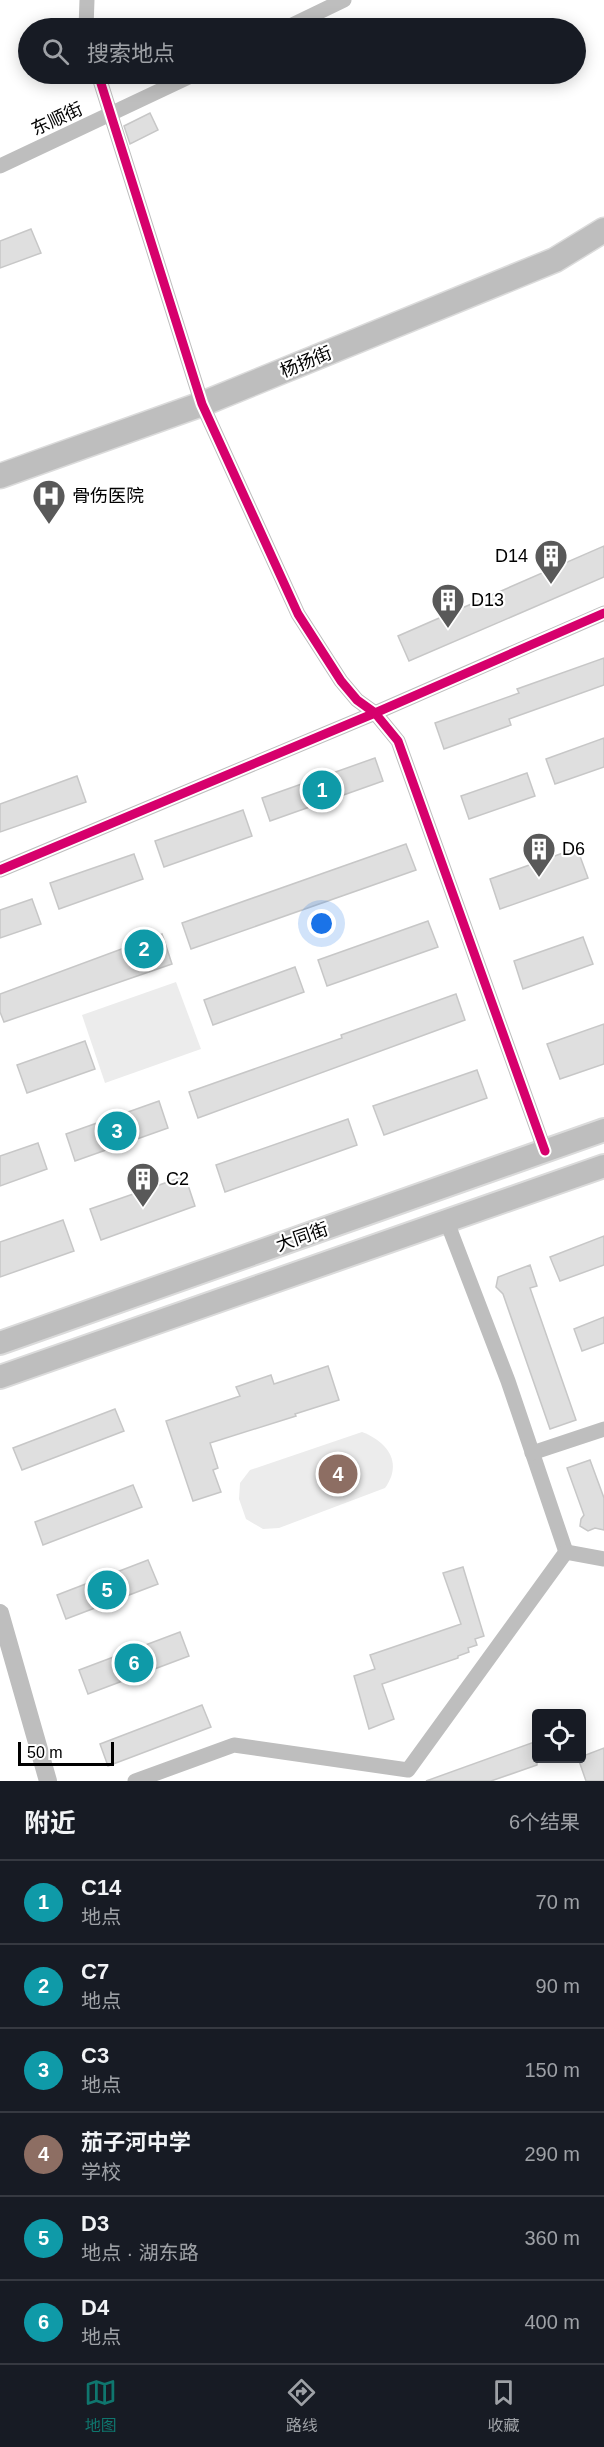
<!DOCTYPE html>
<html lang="zh">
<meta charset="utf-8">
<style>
:root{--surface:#171b24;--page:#20242c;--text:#f1f3f6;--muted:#9ea1a6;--line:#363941;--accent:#0f766e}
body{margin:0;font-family:Helvetica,"Noto Sans SC",sans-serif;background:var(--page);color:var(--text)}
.controls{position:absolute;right:18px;bottom:18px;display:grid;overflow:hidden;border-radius:6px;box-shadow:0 3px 15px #0003}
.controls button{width:54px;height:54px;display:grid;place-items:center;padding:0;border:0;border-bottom:2px solid var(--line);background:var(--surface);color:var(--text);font:30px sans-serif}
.scale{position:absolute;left:18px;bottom:15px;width:96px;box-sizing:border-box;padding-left:6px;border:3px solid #000;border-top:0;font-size:16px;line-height:21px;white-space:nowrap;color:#000;-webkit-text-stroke:4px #fff;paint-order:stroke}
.you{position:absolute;left:322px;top:924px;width:21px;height:21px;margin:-15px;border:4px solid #fff;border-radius:50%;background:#1a73e8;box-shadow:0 0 0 9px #1a73e833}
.badge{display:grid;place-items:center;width:39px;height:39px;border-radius:50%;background:var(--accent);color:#fff;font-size:20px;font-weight:700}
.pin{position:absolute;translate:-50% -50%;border:3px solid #fff;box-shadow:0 2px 6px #0006}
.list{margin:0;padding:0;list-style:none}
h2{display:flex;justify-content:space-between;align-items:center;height:78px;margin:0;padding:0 24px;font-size:26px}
h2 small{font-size:20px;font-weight:400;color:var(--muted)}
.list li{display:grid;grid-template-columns:39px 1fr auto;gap:18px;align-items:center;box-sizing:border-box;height:84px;padding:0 24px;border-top:2px solid var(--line)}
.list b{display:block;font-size:22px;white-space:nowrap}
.list p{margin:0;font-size:20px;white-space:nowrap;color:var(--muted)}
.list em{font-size:20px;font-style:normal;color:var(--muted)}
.icon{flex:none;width:33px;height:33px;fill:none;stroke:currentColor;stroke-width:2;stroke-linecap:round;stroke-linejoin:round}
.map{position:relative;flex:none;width:604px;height:1781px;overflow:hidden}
.search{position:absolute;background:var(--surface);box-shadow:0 3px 15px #0003;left:18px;right:18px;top:18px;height:66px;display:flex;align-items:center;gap:15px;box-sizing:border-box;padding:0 21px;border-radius:33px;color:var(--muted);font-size:22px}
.sheet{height:582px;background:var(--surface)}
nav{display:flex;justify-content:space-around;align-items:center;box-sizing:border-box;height:84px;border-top:2px solid var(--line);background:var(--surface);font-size:16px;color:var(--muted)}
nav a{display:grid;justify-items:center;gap:3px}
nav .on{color:var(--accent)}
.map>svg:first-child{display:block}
.green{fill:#ececec}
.building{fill:#dfdfdf;stroke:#c7c7c7;stroke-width:1.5}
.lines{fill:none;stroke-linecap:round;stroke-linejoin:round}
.primary-casing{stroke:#dbdbdb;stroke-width:26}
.trunk-casing{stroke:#dbdbdb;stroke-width:27}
.minor{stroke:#bebebe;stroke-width:15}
.tertiary{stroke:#bebebe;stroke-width:18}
.primary{stroke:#bebebe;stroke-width:22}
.trunk{stroke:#bebebe;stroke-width:24}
.cycleway-casing{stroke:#fff;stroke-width:13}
.cycleway{stroke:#d6006c;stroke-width:9}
.labels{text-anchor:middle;stroke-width:4.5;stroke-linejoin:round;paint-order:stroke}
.street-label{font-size:18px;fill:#000;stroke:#fff}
.poi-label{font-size:18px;fill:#000;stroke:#fff;text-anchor:start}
</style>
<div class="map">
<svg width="604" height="1781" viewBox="0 0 604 1781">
<rect width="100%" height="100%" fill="#fff"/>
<g class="green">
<polygon points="176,982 201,1049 105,1083 82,1015"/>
<path d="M362 1432C388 1442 403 1463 385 1488L279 1528 263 1529 246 1519 239 1499 240 1483 250 1470Z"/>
</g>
<g class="building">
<polygon points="150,113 158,130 130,144 124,126"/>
<polygon points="31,229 41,253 0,268 0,241"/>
<polygon points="604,546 604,577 409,661 398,636"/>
<polygon points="604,658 604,685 509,719 511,725 444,749 435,723 519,693 517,689"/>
<polygon points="604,738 604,767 555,784 546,759"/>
<polygon points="375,758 383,781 270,821 262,798"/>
<polygon points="527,773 535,796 469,819 461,796"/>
<polygon points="77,776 86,802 0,832 0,804"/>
<polygon points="243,810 252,836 164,867 155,841"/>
<polygon points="406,844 416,870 191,949 182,923"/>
<polygon points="577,848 588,878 500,909 490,879"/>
<polygon points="134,854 143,879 59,909 50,883"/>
<polygon points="32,899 41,924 0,938 0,910"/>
<polygon points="428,921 438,947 327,986 318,960"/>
<polygon points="162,934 172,964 4,1022 0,1012 0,994"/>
<polygon points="583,937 593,964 523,989 514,961"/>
<polygon points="295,967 304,992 213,1025 204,1000"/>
<polygon points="456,994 465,1020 198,1118 189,1092 342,1038 341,1035"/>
<polygon points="604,1024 604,1064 560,1079 547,1044"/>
<polygon points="85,1041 95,1069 27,1093 17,1065"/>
<polygon points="477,1070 487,1098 384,1135 373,1106"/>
<polygon points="159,1101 168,1128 75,1161 66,1134"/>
<polygon points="348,1119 357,1145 225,1192 216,1165"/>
<polygon points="38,1143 47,1169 0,1186 0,1156"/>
<polygon points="185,1176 195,1206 101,1240 90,1209"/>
<polygon points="63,1220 74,1251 0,1277 0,1242"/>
<polygon points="604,1236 604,1265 560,1281 550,1257"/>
<polygon points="530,1265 537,1286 530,1288 576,1420 550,1429 503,1294 496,1287 498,1277"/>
<polygon points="604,1317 604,1343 582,1351 574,1329"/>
<polygon points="328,1366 339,1400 295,1414 296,1416 210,1443 218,1468 213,1470 221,1492 193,1501 166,1421 240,1396 236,1387 271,1375 274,1384"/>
<polygon points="115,1409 124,1431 22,1470 13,1448"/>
<polygon points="590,1460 604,1498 604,1530 595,1528 588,1531 580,1526 581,1519 584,1515 567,1468"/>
<polygon points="133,1485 142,1507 43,1545 35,1522"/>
<polygon points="148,1560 158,1584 66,1619 57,1595"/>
<polygon points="463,1567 484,1636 475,1639 477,1645 468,1648 469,1652 458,1656 458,1658 382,1684 394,1719 369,1729 354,1676 375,1669 370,1655 461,1624 443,1573"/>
<polygon points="180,1632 189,1656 88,1694 79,1670"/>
<polygon points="202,1705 211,1727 108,1766 100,1744"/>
<polygon points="537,1741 537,1765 491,1781 426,1781"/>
<polygon points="604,1748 604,1781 586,1781 578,1758"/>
</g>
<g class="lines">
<defs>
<g id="primary">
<polyline points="0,1343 604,1130"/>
<polyline points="0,1377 604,1166"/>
</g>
<polyline id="trunk" points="0,476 202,404 555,260 604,230"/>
</defs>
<use href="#primary" class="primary-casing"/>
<use href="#trunk" class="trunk-casing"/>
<g class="minor">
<polyline points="86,28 87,0"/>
<polyline points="286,28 344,0"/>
<polyline points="98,74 202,404 298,614 341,681 357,700 375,713 398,741 545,1151"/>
<polyline points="0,166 195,74"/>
<polyline points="0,870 375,713 604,613"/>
<polyline points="447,1222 508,1381 566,1552"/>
<polyline points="532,1453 604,1429"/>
<polyline points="135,1781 234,1745 408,1770 566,1552 604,1559"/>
</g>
<polyline class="tertiary" points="0,1613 48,1781"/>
<use href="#primary" class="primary"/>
<use href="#trunk" class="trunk"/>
<defs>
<g id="cycleway">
<polyline points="98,74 202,404 298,614 341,681 357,700 375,713 398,741 545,1151"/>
<polyline points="0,870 375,713 604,613"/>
</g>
</defs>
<use href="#cycleway" class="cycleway-casing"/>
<use href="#cycleway" class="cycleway"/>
</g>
<defs>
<symbol id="hospital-pin" viewBox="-11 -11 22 30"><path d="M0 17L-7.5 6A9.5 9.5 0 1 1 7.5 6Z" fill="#595959" stroke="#fff"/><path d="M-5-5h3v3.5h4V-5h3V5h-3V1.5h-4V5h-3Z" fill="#fff"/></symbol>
<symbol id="building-pin" viewBox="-11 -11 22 30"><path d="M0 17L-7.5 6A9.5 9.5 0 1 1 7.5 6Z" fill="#595959" stroke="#fff"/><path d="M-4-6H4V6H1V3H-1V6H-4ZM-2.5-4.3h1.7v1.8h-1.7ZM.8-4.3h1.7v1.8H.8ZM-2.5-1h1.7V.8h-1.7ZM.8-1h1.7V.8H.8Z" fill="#fff"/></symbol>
</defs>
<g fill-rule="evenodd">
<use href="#hospital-pin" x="30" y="477" width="38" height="52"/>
<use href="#building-pin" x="532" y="537" width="38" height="52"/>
<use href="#building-pin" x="429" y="581" width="38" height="52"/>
<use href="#building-pin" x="520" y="830" width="38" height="52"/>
<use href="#building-pin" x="124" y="1160" width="38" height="52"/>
</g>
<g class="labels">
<g class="street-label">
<text transform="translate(57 119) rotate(-25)" y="6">东顺街</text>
<text transform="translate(306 362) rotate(-22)" y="6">杨扬街</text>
<text transform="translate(302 1237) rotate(-19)" y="6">大同街</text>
</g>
<g class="poi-label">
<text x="72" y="502">骨伤医院</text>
<text x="528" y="562" text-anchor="end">D14</text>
<text x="471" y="606">D13</text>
<text x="562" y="855">D6</text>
<text x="166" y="1185">C2</text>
</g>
</g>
</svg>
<div class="controls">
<button><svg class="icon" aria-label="locate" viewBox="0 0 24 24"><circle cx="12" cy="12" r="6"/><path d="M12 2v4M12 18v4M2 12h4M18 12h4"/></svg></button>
</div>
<div class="scale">50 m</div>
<div class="you"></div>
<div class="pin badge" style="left:322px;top:790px;background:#0f9aa8">1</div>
<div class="pin badge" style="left:144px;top:949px;background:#0f9aa8">2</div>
<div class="pin badge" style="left:117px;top:1131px;background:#0f9aa8">3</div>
<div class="pin badge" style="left:338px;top:1474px;background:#8d6e63">4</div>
<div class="pin badge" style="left:107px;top:1590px;background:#0f9aa8">5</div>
<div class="pin badge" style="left:134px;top:1663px;background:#0f9aa8">6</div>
<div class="search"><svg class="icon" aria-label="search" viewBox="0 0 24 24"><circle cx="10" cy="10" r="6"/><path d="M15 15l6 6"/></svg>搜索地点</div>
</div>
<section class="sheet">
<h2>附近<small>6个结果</small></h2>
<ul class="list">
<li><span class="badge" style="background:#0f9aa8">1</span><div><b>C14</b><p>地点</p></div><em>70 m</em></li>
<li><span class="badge" style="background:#0f9aa8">2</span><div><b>C7</b><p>地点</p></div><em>90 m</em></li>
<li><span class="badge" style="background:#0f9aa8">3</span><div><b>C3</b><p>地点</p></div><em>150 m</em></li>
<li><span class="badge" style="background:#8d6e63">4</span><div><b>茄子河中学</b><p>学校</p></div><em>290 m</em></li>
<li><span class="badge" style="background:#0f9aa8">5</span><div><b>D3</b><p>地点 · 湖东路</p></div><em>360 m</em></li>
<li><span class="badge" style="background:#0f9aa8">6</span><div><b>D4</b><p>地点</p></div><em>400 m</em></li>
</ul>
</section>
<nav>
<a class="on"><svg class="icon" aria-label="map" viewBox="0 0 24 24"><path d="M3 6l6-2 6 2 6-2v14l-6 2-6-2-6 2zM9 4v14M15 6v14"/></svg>地图</a>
<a><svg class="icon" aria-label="directions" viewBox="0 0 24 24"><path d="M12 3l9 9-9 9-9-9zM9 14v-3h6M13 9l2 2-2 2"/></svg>路线</a>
<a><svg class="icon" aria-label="saved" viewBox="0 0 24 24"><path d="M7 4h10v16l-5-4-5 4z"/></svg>收藏</a>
</nav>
